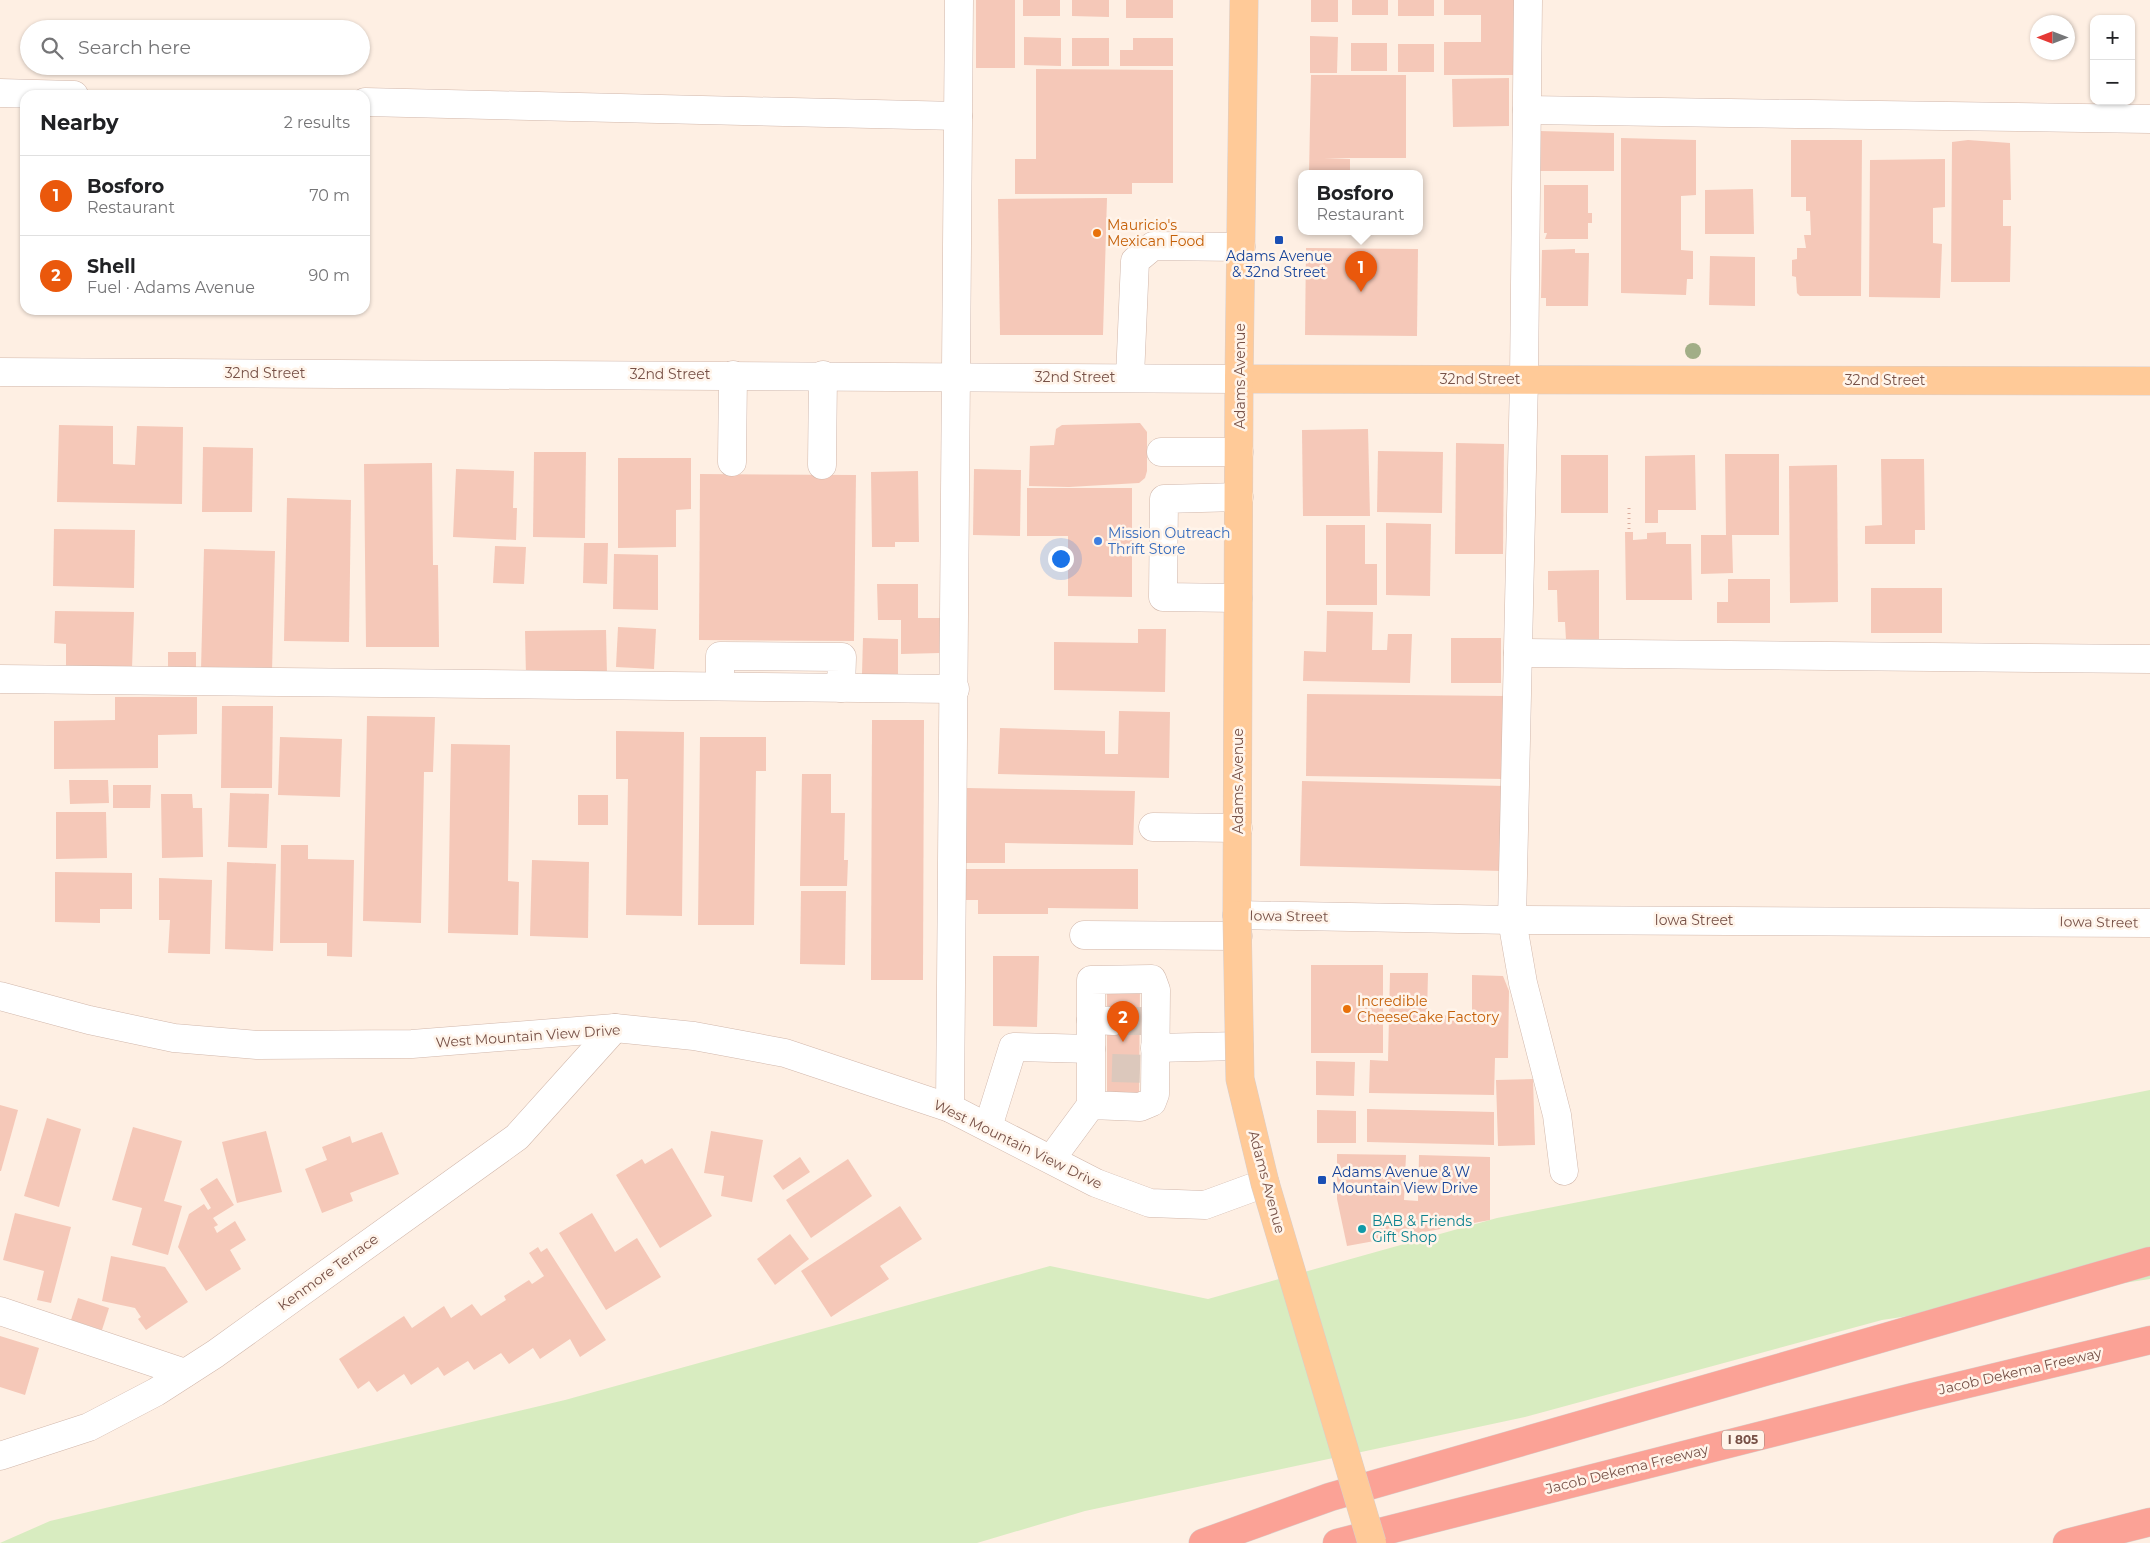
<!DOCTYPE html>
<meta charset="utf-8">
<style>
:root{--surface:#fff;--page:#f2f2f2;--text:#202124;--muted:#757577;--line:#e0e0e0;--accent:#ea580c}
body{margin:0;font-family:Montserrat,sans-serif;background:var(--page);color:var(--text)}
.controls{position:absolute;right:15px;top:15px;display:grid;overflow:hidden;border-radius:10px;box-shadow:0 1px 4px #0004}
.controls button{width:45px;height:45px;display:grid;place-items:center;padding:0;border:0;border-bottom:1px solid var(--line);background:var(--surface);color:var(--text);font:25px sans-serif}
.compass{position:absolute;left:2030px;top:15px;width:45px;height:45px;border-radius:50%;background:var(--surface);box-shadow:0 1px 4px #0004;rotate:270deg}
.you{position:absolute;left:1060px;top:558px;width:18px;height:18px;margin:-12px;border:4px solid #fff;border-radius:50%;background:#1a73e8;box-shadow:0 0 0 8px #1a73e833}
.badge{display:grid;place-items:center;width:32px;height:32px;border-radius:50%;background:var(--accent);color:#fff;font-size:16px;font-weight:700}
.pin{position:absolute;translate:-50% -41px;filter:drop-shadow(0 1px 2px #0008)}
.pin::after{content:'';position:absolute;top:26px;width:18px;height:15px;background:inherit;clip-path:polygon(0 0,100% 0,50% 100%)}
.popup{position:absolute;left:1298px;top:170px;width:125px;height:65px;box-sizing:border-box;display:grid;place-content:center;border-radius:10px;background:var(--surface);filter:drop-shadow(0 1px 4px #0005);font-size:16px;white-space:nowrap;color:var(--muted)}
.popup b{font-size:19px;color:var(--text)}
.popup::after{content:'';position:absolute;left:50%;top:100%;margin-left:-10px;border:10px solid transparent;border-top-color:var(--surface)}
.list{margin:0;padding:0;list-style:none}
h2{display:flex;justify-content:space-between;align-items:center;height:65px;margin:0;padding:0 20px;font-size:21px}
h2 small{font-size:16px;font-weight:400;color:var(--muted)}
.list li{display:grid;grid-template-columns:32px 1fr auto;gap:15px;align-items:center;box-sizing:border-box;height:80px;padding:0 20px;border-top:1px solid var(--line)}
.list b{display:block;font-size:19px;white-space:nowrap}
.list p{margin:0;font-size:16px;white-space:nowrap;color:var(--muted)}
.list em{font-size:16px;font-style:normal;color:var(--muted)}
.icon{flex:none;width:28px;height:28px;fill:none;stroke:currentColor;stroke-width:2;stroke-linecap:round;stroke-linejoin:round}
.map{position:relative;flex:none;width:2150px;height:1543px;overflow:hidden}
.search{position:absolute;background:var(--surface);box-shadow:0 1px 4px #0004;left:20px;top:20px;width:350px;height:55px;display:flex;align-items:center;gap:12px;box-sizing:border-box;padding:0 18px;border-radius:28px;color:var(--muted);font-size:19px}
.panel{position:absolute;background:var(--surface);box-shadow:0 1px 4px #0004;left:20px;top:90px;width:350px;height:225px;border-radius:15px}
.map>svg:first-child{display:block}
.green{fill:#d8ecc0}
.building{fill:#f5c8b8}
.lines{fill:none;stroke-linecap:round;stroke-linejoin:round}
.minor-tunnel{stroke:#dcc8bc;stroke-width:28;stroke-dasharray:28 14;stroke-linecap:butt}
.minor-casing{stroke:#d1b7ab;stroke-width:29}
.major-casing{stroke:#d9cecb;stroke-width:29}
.highway-casing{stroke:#d9cecb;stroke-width:29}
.path{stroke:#d9ab9c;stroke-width:3;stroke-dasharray:1 4;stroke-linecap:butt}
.minor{stroke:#fff;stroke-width:28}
.major{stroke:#ffca98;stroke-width:28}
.highway{stroke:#fba296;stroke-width:28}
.major-bridge-casing{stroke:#d9cecb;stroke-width:29;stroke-linecap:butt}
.major-bridge{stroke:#ffca98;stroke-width:28}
.tree{fill:#a2ae87}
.food-dot{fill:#e8710a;stroke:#fff4ea;stroke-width:2}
.transit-dot{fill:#1a4fb4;stroke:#fff4ea;stroke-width:2}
.shop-dot{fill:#3f7fe0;stroke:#fff4ea;stroke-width:2}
.culture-dot{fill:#0f9aa8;stroke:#fff4ea;stroke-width:2}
.labels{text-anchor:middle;stroke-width:5;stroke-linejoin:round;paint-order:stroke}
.shield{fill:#fff4ea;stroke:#a08278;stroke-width:1}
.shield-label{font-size:12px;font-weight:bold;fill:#775147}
.food-label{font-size:14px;fill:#c56008;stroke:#fff4ea;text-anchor:start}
.transit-label{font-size:14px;fill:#164399;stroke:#fff4ea}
.street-label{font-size:14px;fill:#775147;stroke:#fff4ea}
.shop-label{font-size:14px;fill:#366cbe;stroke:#fff4ea;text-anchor:start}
.culture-label{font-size:14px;fill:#0d838f;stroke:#fff4ea;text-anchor:start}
</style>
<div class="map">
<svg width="2150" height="1543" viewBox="0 0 2150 1543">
<rect width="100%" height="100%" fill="#feefe3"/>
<polygon class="green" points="2150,1090 2150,1279 1882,1320 1525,1417 1085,1511 977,1543 0,1543 50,1521 565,1400 1050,1266 1208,1299 1497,1218"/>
<g class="building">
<rect x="976" y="0" width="39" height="68"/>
<rect x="1023" y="0" width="37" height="16"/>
<polygon points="1072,0 1109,0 1109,17 1072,16"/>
<rect x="1126" y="0" width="47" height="18"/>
<rect x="1311" y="0" width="27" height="22"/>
<rect x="1352" y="0" width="36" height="15"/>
<rect x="1398" y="0" width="36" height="16"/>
<polygon points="1444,0 1514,0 1514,75 1444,75 1444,42 1481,42 1481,15 1444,15"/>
<polygon points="1310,36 1338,37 1337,73 1310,73"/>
<polygon points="1024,37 1061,38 1061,66 1024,65"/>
<rect x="1072" y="38" width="37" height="28"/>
<polygon points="1133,38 1173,38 1173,66 1120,66 1120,50 1133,50"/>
<rect x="1351" y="43" width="36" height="28"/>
<rect x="1398" y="44" width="36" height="28"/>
<polygon points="1036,69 1173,70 1173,183 1132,183 1132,194 1015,194 1015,159 1036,159"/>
<polygon points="1311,75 1406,75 1406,158 1324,158 1350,159 1350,173 1309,173"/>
<polygon points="1509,78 1509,126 1453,127 1452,79"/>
<polygon points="1539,131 1614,133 1614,171 1539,171"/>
<polygon points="1621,138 1696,140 1696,195 1681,196 1681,250 1693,251 1693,279 1687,279 1686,295 1621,293"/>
<polygon points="1791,140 1862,140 1861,296 1800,296 1797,293 1796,277 1792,276 1792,260 1797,259 1797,248 1806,248 1804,235 1811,235 1810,211 1806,211 1806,197 1791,197"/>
<polygon points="1968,140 2010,143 2011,200 2003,200 2003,226 2011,226 2010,282 1951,282 1952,142"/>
<polygon points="1945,159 1945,207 1933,208 1933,243 1942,244 1940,298 1869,297 1870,160"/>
<polygon points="1544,185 1588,185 1588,213 1592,213 1592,223 1588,223 1588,239 1545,239 1547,233 1544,233"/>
<polygon points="1753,189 1754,234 1705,234 1705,190"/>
<polygon points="1107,198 1103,335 1000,335 998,199"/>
<polygon points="1306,248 1418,249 1417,336 1305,335"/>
<polygon points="1575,249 1575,253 1589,253 1588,306 1546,306 1546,298 1541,298 1542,250"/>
<polygon points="1710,256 1755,257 1755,306 1709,305"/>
<polygon points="1140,423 1147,432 1147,471 1145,478 1139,483 1069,487 1029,486 1030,446 1054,445 1056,429 1062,425"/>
<polygon points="59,425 113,426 113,464 135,465 137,426 183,427 182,504 57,502"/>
<polygon points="1368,429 1370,516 1303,516 1302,430"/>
<polygon points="1456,443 1504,444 1503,554 1455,554"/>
<polygon points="203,447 253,448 252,512 202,512"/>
<polygon points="1378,451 1443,452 1442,513 1377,512"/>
<polygon points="534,452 586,452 585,538 533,537"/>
<polygon points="1725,454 1779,454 1779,535 1732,535 1733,573 1701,574 1701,535 1726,535"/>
<rect x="1561" y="455" width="47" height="58"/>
<polygon points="1695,455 1696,510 1658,510 1658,523 1645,523 1645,456"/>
<polygon points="618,458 691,458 691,509 676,510 676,547 618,548"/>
<polygon points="1881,459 1924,459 1925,530 1915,530 1915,544 1865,544 1865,526 1882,525"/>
<polygon points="432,463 433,565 438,565 439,647 366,647 364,464"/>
<polygon points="1837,465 1838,602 1790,603 1789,466"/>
<polygon points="456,469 514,471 513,508 517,508 516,540 453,537"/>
<polygon points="974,469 1021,470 1020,536 973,535"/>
<polygon points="918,471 919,542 895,542 895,547 872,547 871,472"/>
<polygon points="700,474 856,475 854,641 699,640"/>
<polygon points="1027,488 1132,488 1132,597 1068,596 1068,536 1027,536"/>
<polygon points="287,498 351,500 349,642 284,641"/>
<polygon points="1386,523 1431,524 1430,596 1386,595"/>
<polygon points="1326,525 1365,525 1365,564 1377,564 1377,605 1326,605"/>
<polygon points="54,529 135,530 134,588 53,586"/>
<polygon points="1625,532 1633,532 1633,540 1647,539 1647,533 1666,532 1666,544 1691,544 1692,600 1626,600"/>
<polygon points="584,543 608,543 607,584 583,583"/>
<polygon points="495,546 526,547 524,584 493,583"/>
<polygon points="204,549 275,551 272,672 201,670"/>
<polygon points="614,554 658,555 658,610 613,609"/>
<polygon points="1599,570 1599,639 1566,640 1565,622 1558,622 1557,590 1548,590 1548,571"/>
<polygon points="1728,579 1770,579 1770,623 1717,623 1717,602 1728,602"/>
<polygon points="877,584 918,584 918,618 940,618 940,653 901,654 901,620 878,620"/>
<rect x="1871" y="588" width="71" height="45"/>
<polygon points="55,611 134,612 132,668 66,667 66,644 54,643"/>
<polygon points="1327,611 1373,612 1372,650 1387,650 1388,634 1412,634 1410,683 1303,681 1304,651 1326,652"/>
<polygon points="618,627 656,629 654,669 616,667"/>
<polygon points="1138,629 1166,629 1165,692 1054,690 1054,642 1138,643"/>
<polygon points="606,630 607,675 526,676 525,631"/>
<polygon points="863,638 898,639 898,675 862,674"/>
<rect x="1451" y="638" width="50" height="45"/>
<polygon points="168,652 196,652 196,674 168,673"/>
<polygon points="1307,694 1505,696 1505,779 1306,776"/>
<polygon points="115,697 197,697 197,734 158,735 158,768 54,769 54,721 115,720"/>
<polygon points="222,706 273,706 272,788 221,788"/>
<polygon points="1119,711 1170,712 1169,778 998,774 1000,728 1105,731 1105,754 1118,754"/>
<polygon points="367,716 435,717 433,772 424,772 421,923 363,921"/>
<polygon points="872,720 924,720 923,980 871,980"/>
<polygon points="616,731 684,732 682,916 626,915 628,779 616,779"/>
<polygon points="280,737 342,739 340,797 278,795"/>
<polygon points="700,737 766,737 766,771 756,771 754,925 698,925"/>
<polygon points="451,744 510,745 508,881 519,882 518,935 448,933"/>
<polygon points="802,774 831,774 831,813 845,813 844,860 848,860 847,886 800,886"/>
<polygon points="69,780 108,780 109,803 70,804"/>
<polygon points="1302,781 1505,786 1503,871 1300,866"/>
<polygon points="113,785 151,785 150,808 113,808"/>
<polygon points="967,788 1135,791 1133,845 1005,843 1005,863 965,863"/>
<polygon points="230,793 269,794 267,848 228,847"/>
<polygon points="161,794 192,794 193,808 202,808 203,857 162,858"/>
<rect x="578" y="795" width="30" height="30"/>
<polygon points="56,812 106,812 107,858 56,859"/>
<polygon points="281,845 308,845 308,859 354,860 352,957 327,956 327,943 280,943"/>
<polygon points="532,860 589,862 588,938 530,936"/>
<polygon points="227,862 276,864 273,951 225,949"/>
<polygon points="964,869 1138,869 1138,909 1048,908 1048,914 978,914 978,900 964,900"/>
<polygon points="55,872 132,873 132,909 100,909 100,923 55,922"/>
<polygon points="159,878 212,880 210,954 168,953 170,920 159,920"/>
<polygon points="801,891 846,891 845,965 800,964"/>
<polygon points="993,956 1039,956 1037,1027 993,1026"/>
<rect x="1311" y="965" width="72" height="88"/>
<polygon points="1390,973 1428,973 1427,1015 1472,1016 1472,975 1503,976 1509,991 1508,1058 1495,1058 1494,1095 1369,1093 1370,1060 1388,1061"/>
<polygon points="1107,985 1140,985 1139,1099 1107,1099"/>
<polygon points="1316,1061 1355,1062 1354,1096 1316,1095"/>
<polygon points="1533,1079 1535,1145 1498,1146 1496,1080"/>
<polygon points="0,1105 18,1110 1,1171 0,1171"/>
<polygon points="1367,1109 1494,1112 1494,1145 1367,1142"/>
<polygon points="1317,1110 1356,1111 1356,1143 1317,1143"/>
<polygon points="47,1118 81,1129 59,1207 24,1196"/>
<polygon points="133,1127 182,1141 164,1201 182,1206 168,1255 132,1245 142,1208 112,1200"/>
<polygon points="266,1131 282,1192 237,1203 222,1142"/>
<polygon points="711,1131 763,1140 752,1202 721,1196 724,1176 704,1173"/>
<polygon points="382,1132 399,1174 350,1193 353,1201 322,1213 305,1169 327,1160 322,1147 350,1136 352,1143"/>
<polygon points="672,1148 712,1216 660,1248 616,1175 642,1159 645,1164"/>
<polygon points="1337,1154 1406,1155 1404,1200 1418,1201 1419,1155 1490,1157 1490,1220 1347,1246 1337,1199"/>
<polygon points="800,1157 810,1172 783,1190 773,1176"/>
<polygon points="848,1159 872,1196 811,1238 786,1200"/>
<polygon points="217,1178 234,1205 213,1218 218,1225 214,1227 217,1233 235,1221 246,1240 230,1250 241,1269 206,1291 178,1247 189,1214 204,1204 208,1210 211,1208 200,1189"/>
<polygon points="900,1206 922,1239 880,1266 889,1279 831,1317 801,1271"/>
<polygon points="15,1213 71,1227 51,1303 37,1300 44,1271 3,1260"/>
<polygon points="592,1213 615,1252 637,1238 661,1277 606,1310 559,1233"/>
<polygon points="790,1234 809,1259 775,1285 757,1259"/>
<polygon points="538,1247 541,1252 547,1248 606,1340 580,1357 570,1339 540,1359 533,1348 509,1364 501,1353 474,1370 468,1361 444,1376 438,1367 411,1385 404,1374 377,1392 369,1381 358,1389 339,1359 404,1316 412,1328 444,1306 451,1318 472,1304 481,1316 506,1300 504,1296 529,1280 532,1284 544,1276 529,1253"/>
<polygon points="111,1256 165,1267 188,1302 146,1330 138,1319 141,1317 135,1308 102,1301"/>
<polygon points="78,1298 109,1308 102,1330 71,1320"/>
<polygon points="0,1336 39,1348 25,1395 0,1387"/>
</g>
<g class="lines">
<g class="minor-tunnel">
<polyline points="1114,1021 1147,1021"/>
<polyline points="1112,1068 1147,1069"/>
</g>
<defs>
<g id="minor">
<polyline points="1528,0 1524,379 1512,920 1523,983 1557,1115 1564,1171"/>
<polyline points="0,93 74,95"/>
<polyline points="365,102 958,116"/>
<polyline points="1527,110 2150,119"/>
<polyline points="0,372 1239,379"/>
<polyline points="1130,377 1135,261 1153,246 1241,247"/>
<polyline points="1161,452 1239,452"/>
<polyline points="732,462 733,375"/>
<polyline points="822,465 823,375"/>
<polyline points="1238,598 1163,597 1164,499 1239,497"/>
<polyline points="1518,653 2150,659"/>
<polyline points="0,679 955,689"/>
<polyline points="720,686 720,656 842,657 841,688"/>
<polyline points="1153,827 1238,828"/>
<polyline points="1237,915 1512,920 2150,923"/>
<polyline points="1084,935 1238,936"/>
<polyline points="0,996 89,1020 174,1038 257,1045 412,1044 615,1028 694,1036 785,1053 950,1108 1096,1183 1150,1203 1205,1205 1265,1183"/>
<polyline points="1091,1020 1114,1021"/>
<polyline points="1155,1048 1239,1046"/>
<polyline points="950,1108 959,0"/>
<polyline points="988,1127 1013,1047 1091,1049"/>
<polyline points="1052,1158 1091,1105 1091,980 1152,979 1156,990 1155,1094 1152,1102 1140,1107 1091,1105"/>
<polyline points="0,1311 185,1373"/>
<polyline points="0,1456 89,1427 156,1392 215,1354 517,1137 615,1028"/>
</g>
<g id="major">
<polyline points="1239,379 2150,381"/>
<polyline points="1237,915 1239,379 1244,0"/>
</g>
<g id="highway">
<polyline points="1203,1543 1330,1497 2150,1261"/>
<polyline points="1337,1543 1913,1397 2150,1340"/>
<polyline points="2067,1543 2150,1522"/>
</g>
</defs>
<use href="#minor" class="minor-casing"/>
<use href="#major" class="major-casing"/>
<use href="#highway" class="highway-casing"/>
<polyline class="path" points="1629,508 1629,532"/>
<use href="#minor" class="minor"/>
<use href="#major" class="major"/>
<use href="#highway" class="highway"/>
<defs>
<polyline id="major-bridge" points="1237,915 1240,1079 1265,1183 1372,1543"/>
</defs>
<use href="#major-bridge" class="major-bridge-casing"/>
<use href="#major-bridge" class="major-bridge"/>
</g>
<circle class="tree" cx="1693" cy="351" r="8"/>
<g class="food-dot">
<circle cx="1097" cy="233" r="5"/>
<circle cx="1347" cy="1009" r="5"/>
</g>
<g class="transit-dot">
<rect x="1274" y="235" width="10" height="10" rx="2.5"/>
<rect x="1317" y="1175" width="10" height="10" rx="2.5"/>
</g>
<circle class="shop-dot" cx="1098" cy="541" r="5"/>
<circle class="culture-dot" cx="1362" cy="1229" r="5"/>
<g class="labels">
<rect class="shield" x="1722" y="1430.5" width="42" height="19" rx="4"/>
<g class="shield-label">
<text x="1743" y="1444">I 805</text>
</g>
<g class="food-label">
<text x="1107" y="230">Mauricio's<tspan x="1107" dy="16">Mexican Food</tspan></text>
<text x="1357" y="1006">Incredible<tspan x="1357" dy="16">CheeseCake Factory</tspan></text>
</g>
<g class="transit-label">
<text x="1279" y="261">Adams Avenue<tspan x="1279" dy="16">&amp; 32nd Street</tspan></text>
<text x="1332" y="1177" text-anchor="start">Adams Avenue &amp; W<tspan x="1332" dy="16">Mountain View Drive</tspan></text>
</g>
<g class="street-label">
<text x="265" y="378">32nd Street</text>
<text x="670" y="379">32nd Street</text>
<text transform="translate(1240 376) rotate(-90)" y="5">Adams Avenue</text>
<text x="1075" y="382">32nd Street</text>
<text x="1480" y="384">32nd Street</text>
<text x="1885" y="385">32nd Street</text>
<text transform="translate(1238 781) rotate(-90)" y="5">Adams Avenue</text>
<text transform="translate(1289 916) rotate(1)" y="5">Iowa Street</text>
<text x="1694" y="925">Iowa Street</text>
<text transform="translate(2099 922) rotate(1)" y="5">Iowa Street</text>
<text transform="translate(528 1036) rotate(-4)" y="5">West Mountain View Drive</text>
<text transform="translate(1018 1144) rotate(26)" y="5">West Mountain View Drive</text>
<text transform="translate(1267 1182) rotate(75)" y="5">Adams Avenue</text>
<text transform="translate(328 1272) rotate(-36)" y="5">Kenmore Terrace</text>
<text transform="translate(2020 1371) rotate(-13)" y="5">Jacob Dekema Freeway</text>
<text transform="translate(1627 1469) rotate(-14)" y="5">Jacob Dekema Freeway</text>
</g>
<g class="shop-label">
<text x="1108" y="538">Mission Outreach<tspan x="1108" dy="16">Thrift Store</tspan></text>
</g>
<g class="culture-label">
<text x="1372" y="1226">BAB &amp; Friends<tspan x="1372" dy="16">Gift Shop</tspan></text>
</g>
</g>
</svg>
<div class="controls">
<button>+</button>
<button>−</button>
</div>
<svg class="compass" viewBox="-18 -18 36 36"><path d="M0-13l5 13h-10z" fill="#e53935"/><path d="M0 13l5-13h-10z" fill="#757577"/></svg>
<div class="you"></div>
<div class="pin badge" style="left:1361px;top:292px">1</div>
<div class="popup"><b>Bosforo</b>Restaurant</div>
<div class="pin badge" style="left:1123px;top:1042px">2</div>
<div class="search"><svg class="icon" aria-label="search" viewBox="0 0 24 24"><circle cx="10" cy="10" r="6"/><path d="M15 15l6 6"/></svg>Search here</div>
<section class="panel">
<h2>Nearby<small>2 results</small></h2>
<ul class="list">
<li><span class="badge">1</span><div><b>Bosforo</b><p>Restaurant</p></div><em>70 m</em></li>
<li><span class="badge">2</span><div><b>Shell</b><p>Fuel · Adams Avenue</p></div><em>90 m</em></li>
</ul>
</section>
</div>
